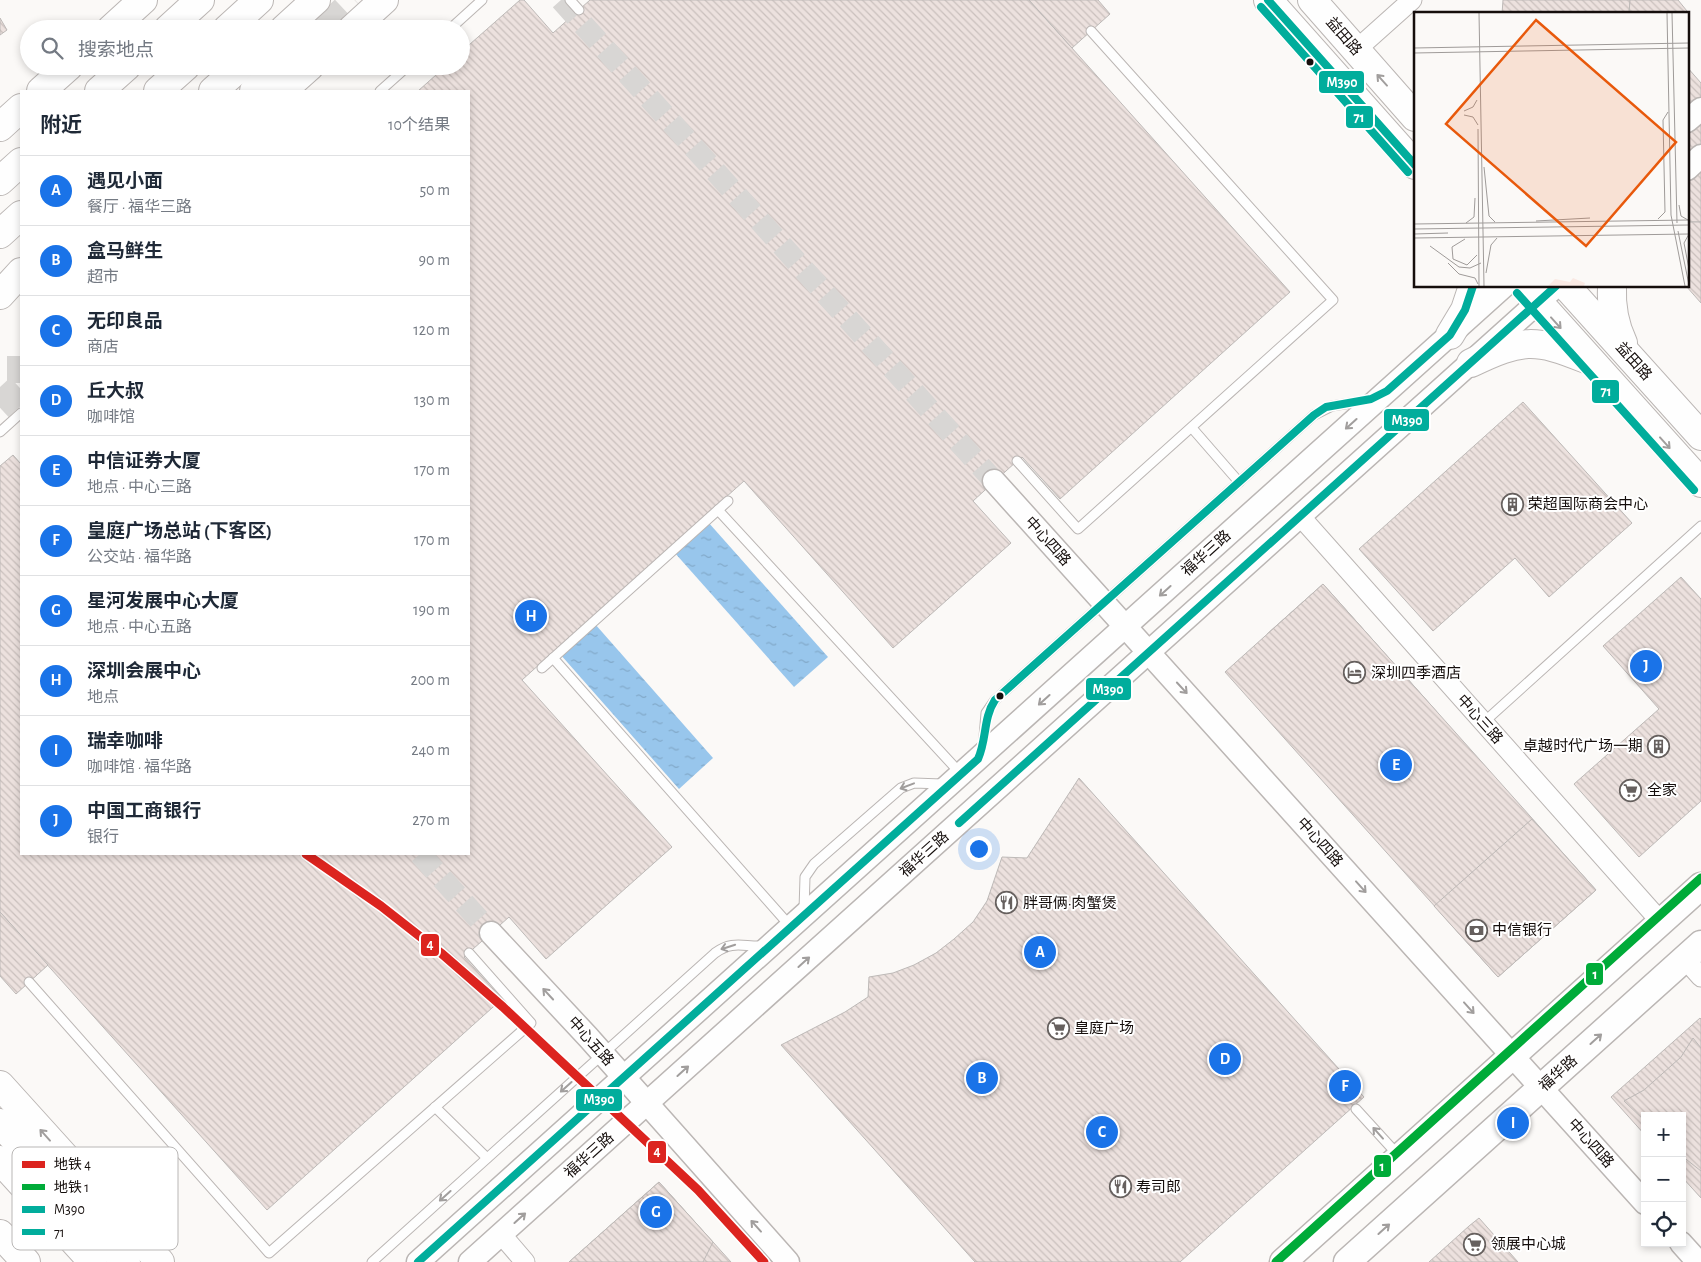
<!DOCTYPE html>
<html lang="zh">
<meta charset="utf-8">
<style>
:root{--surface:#fff;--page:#f6f6f7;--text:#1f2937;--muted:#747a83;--line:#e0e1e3;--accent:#1a73e8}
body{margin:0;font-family:"Alegreya Sans","Noto Sans SC",sans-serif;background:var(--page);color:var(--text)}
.controls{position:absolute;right:15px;bottom:15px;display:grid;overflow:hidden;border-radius:0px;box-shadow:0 2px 8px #0003}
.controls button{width:45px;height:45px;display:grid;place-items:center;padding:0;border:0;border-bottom:1px solid var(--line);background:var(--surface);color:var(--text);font:25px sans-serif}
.you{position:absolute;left:978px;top:848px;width:18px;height:18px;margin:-12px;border:4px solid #fff;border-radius:50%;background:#1a73e8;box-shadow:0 0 0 8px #1a73e833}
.badge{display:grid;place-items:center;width:32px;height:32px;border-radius:50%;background:var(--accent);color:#fff;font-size:16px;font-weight:700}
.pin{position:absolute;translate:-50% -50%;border:2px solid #fff;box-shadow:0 1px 5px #0006}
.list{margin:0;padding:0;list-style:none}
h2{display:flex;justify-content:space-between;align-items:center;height:65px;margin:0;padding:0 20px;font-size:21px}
h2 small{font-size:16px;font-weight:400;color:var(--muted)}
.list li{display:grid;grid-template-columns:32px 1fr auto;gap:15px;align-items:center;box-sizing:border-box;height:70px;padding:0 20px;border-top:1px solid var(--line)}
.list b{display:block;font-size:19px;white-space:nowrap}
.list p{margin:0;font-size:16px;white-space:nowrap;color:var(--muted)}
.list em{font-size:16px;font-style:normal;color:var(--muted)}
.icon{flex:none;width:28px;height:28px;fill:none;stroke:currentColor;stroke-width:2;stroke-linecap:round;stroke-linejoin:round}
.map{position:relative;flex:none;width:1701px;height:1262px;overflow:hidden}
.search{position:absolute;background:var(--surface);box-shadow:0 2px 8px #0003;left:20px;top:20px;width:450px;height:55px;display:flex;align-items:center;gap:12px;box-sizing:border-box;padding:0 18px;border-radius:28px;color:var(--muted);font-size:19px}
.panel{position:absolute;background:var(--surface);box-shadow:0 2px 8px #0003;left:20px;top:90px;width:450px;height:765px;border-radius:0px}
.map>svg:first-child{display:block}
.water{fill:url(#water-ripples)}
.building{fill:url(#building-back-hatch);stroke:#bdb9b7}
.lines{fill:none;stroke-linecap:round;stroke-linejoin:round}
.tertiary-tunnel{stroke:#d8d6d4;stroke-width:22;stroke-dasharray:22 11;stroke-linecap:butt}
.primary-tunnel{stroke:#d8d6d4;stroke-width:28;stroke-dasharray:28 14;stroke-linecap:butt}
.service-casing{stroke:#bbb6b4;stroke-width:11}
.minor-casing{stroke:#bbb6b4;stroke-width:21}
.tertiary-casing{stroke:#bbb6b4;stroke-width:25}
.secondary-casing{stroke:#bbb6b4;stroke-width:29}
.primary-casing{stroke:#bbb6b4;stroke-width:30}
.trunk-casing{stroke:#bbb6b4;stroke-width:30}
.service{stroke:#fefefe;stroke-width:9}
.minor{stroke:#fefefe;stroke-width:19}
.tertiary{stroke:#fefefe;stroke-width:22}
.secondary{stroke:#fefefe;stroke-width:26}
.primary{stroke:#fefefe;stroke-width:28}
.trunk{stroke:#fefefe;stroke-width:28}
.bus-1-casing{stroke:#fff;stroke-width:11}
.bus-2-casing{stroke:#fff;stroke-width:11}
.bus-1{stroke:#01ad9c;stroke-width:8}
.bus-2{stroke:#01ad9c;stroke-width:8}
.metro-1-casing{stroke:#fff;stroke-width:12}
.metro-2-casing{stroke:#fff;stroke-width:12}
.metro-1{stroke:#dc241f;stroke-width:9}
.metro-2{stroke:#00ab39;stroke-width:9}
.oneway{stroke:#a19e9d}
.bus-dot{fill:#150e0c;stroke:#fff;stroke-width:2}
.labels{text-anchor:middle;stroke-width:4;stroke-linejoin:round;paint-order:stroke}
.street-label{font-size:15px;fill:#150e0c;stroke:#fff}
.poi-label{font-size:15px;fill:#150e0c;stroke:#fff;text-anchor:start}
.inset-road{fill:none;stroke:#9f9b99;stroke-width:1}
.view{fill:#e8590c;fill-opacity:0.15;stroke:#e8590c;stroke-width:2.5}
.inset-edge{fill:none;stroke:#150e0c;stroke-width:2.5}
.key{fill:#fff;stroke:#b9b7b6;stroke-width:1}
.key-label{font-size:14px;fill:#150e0c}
.line-badge{stroke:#fff;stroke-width:2}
.badge-label{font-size:14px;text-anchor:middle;font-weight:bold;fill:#fff}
</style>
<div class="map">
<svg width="1701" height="1262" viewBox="0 0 1701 1262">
<defs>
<pattern id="water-ripples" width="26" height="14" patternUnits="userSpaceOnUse" patternTransform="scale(1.25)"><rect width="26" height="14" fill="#98c6ec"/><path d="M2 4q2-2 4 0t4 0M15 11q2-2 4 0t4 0" fill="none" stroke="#82a9c9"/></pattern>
<pattern id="building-back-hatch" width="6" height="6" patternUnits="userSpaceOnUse" patternTransform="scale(1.25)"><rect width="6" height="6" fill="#ece1de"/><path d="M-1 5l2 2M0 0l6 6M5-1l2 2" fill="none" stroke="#cac0bd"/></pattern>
</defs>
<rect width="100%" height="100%" fill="#fbf9f7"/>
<g class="water">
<polygon points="708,522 828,657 794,687 674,552"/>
<polygon points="595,624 713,758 679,789 560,654"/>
</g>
<g class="building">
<polygon points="520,0 524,0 553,33 590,0 1029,0 1290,292 1060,499 1022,457 1017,461 973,501 1011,543 893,648 744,481 630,583 522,680 672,847 546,959 509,917 464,957 502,999 267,1210 0,912 0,466 13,455 21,464 21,854 469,854 469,91 418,91 446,66 461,66 461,52"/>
<polygon points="1029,0 1098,0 1110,14 1072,48"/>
<polygon points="1503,0 1630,0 1629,14 1502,14"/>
<polygon points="1630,0 1678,0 1687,11 1687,14 1629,14"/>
<polygon points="0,18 7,30 0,35"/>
<polygon points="1687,67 1701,83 1701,222 1687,222"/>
<polygon points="1687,222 1701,222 1701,303 1686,286 1687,286"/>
<polygon points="1523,402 1632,523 1549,597 1515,558 1433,631 1359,549"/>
<polygon points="1681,577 1701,599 1701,801 1639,857 1574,784 1659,709 1603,646"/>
<polygon points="1323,584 1437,712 1392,752 1267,634"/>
<polygon points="1323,584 1596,890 1498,977 1225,672"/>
<polygon points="1079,778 1364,1097 1180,1262 975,1262 781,1045 845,1012 868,997 869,977 893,973 914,965 936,953 954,939 973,922 987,901 1002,857 1027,858"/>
<polygon points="1532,819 1596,890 1498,977 1434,906"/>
<polygon points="0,912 48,965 16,994 0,976"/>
<polygon points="1700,1018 1701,1019 1701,1198 1682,1177 1682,1116 1645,1116 1645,1135 1611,1097"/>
<polygon points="1693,1038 1701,1048 1701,1171 1682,1156 1682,1116 1645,1116 1645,1121 1624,1101 1644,1090 1681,1057"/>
<polygon points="659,1182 731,1262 569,1262"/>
<polygon points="659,1182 713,1242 703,1262 569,1262"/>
<polygon points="1479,1218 1518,1262 1429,1262 1469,1226"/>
</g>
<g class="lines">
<g class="tertiary-tunnel">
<polyline points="561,0 994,481"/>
<polyline points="420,854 491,933"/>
</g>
<g class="primary-tunnel">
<polyline points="324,29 355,0"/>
<polyline points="21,356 21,383"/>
<polyline points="0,387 21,410"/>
</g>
<defs>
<g id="service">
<polyline points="570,0 579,10"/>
<polyline points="450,29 482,0"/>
<polyline points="380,91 408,66"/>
<polyline points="1192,428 1239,482"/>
<polyline points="0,432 21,413"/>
<polyline points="1017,461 1078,529 1333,300 1091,31"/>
<polyline points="718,510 961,774"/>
<polyline points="553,658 791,927"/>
<polyline points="542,668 728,501"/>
<polyline points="1483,723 1701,526"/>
<polyline points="983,749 986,713 995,700 1314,415 1332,406 1369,400"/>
<polyline points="804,910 805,877 814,864 901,788 914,783 942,784"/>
<polyline points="29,982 269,1253 531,1023 469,953"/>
<polyline points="435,1107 487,1158"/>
<polyline points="1356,1109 1398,1155"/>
<path d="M372 1262 715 953C733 940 743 947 763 946"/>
</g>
<g id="minor">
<polyline points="1356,50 1412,0"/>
<polyline points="1300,516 1661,922"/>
<polyline points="1685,959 1701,977"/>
<polyline points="501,1234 525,1262"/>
</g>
<g id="tertiary">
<polyline points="1687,121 1701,109"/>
<polyline points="1687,169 1701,156"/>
<polyline points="994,481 1645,1203"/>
<polyline points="491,933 588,1037 788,1262"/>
<polyline points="1681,1243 1698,1262"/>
<polyline points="418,1262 1504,286"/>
<polyline points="470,1262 1556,286"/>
</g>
<g id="secondary">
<polyline points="1283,1262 1701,886"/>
<polyline points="1347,1262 1701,944"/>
</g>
<g id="primary">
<polyline points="1268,0 1415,165"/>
<polyline points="1312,0 1415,117"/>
<polyline points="111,29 143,0"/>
<polyline points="284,29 316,0"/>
<polyline points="352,29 384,0"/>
<polyline points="41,91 69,66"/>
<polyline points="213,91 241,66"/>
<polyline points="254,91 282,66"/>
<polyline points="282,91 310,66"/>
<polyline points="0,127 21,108"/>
<polyline points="1524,286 1701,483"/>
<polyline points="1566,286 1701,436"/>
<path d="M1612 286C1611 307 1614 324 1623 343"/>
<polyline points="0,295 21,272"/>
<polyline points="1450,335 1465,310 1473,286"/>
<path d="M1471 363C1521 339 1535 338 1586 359"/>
<polyline points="0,1085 160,1262"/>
<polyline points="0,1123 126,1262"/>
<polyline points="0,1160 93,1262"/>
<polyline points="0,1234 26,1262"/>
</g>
<g id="trunk">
<polyline points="168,29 200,0"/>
<polyline points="227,29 259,0"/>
<polyline points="99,91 127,66"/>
<polyline points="158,91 186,66"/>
<polyline points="0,181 21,162"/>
<polyline points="0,234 21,215"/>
</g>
</defs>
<use href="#service" class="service-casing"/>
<use href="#minor" class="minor-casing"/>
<use href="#tertiary" class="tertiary-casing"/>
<use href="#secondary" class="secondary-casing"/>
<use href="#primary" class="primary-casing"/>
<use href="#trunk" class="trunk-casing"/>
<use href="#service" class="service"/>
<use href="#minor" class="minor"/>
<use href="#tertiary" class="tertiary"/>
<use href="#secondary" class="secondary"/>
<use href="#primary" class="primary"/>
<use href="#trunk" class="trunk"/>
<defs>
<g id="bus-1">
<polyline points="1268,0 1415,165"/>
<polyline points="959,823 1556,286"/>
<path d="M418 1262 978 759C987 739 983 718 995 700L1314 415 1326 407 1371 399 1387 391 1450 335 1465 310 1473 286"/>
</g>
<g id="bus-2">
<polyline points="1261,7 1408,172"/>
<polyline points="1517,293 1694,490"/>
</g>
</defs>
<use href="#bus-1" class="bus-1-casing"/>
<use href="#bus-2" class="bus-2-casing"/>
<use href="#bus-1" class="bus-1"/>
<use href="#bus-2" class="bus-2"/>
<defs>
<polyline id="metro-1" points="306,854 381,906 441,953 503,1007 698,1190 764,1262"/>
<polyline id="metro-2" points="1276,1262 1701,878"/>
</defs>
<use href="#metro-1" class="metro-1-casing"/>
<use href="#metro-2" class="metro-2-casing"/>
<use href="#metro-1" class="metro-1"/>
<use href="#metro-2" class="metro-2"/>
</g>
<defs><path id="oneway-shaft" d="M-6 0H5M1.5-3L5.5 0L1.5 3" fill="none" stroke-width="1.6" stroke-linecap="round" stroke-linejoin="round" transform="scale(1.25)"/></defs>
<g class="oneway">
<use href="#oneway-shaft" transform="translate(1382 80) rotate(-132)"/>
<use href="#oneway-shaft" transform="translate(1556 323) rotate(48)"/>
<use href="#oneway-shaft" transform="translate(1351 424) rotate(138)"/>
<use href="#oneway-shaft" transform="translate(1665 443) rotate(48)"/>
<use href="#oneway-shaft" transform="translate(1165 591) rotate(138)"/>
<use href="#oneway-shaft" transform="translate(1182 688) rotate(47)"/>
<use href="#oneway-shaft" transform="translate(1044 700) rotate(138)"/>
<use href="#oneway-shaft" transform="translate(907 786) rotate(159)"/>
<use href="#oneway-shaft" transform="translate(1361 887) rotate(48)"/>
<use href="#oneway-shaft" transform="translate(728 947) rotate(162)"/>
<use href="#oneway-shaft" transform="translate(804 962) rotate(-42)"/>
<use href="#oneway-shaft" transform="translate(548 994) rotate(-133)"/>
<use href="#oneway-shaft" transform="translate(1469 1008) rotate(48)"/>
<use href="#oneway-shaft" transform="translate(1596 1039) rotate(-42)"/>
<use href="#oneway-shaft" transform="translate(683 1071) rotate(-42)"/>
<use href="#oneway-shaft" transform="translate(566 1087) rotate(138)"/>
<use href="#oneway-shaft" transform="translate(1378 1133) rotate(-132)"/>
<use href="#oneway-shaft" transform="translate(45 1135) rotate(-132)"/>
<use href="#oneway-shaft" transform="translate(445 1196) rotate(138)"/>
<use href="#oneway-shaft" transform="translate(520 1218) rotate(-42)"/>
<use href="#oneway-shaft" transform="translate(756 1226) rotate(-132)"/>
<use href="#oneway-shaft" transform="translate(1384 1229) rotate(-42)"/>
</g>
<defs>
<symbol id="building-ring" viewBox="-11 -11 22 22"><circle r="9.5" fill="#fff" stroke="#66605e" stroke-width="1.5"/><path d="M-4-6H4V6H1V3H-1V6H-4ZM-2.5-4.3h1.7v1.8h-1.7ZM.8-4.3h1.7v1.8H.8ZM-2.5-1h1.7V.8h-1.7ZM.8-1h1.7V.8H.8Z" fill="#66605e"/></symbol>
<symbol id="hotel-ring" viewBox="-11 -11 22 22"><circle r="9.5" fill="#fff" stroke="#66605e" stroke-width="1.5"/><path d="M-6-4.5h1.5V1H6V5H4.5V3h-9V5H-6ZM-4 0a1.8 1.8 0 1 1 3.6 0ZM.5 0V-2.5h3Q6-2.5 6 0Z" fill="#66605e"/></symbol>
<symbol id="supermarket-ring" viewBox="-11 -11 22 22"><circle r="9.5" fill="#fff" stroke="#66605e" stroke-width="1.5"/><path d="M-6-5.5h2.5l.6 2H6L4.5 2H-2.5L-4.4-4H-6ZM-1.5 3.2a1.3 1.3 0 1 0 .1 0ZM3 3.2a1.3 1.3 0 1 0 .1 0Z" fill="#66605e"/></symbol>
<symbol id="restaurant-ring" viewBox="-11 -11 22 22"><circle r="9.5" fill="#fff" stroke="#66605e" stroke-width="1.5"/><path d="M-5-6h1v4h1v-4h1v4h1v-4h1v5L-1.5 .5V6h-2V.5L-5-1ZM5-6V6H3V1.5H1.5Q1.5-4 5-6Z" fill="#66605e"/></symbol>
<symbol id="bank-ring" viewBox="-11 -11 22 22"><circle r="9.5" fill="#fff" stroke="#66605e" stroke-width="1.5"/><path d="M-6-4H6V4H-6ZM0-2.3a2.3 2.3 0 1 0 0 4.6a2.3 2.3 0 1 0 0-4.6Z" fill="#66605e"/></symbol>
</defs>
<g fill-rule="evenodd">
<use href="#building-ring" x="1500" y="492" width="25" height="25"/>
<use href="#hotel-ring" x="1342" y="660" width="25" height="25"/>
<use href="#building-ring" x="1646" y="734" width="25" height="25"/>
<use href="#supermarket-ring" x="1618" y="778" width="25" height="25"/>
<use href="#restaurant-ring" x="994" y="890" width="25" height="25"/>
<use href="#bank-ring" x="1464" y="918" width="25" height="25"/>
<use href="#supermarket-ring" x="1046" y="1016" width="25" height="25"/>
<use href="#restaurant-ring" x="1108" y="1174" width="25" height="25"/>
<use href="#supermarket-ring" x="1462" y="1232" width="25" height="25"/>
</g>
<g class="bus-dot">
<circle cx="1310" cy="62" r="4.5"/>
<circle cx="1000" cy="696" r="4.5"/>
</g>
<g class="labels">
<g class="street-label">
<text transform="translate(1344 36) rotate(49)" y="5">益田路</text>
<text transform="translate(1634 361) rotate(48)" y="5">益田路</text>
<text transform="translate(1048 541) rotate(48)" y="5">中心四路</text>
<text transform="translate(1206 553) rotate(-42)" y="5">福华三路</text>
<text transform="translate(1480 719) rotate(48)" y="5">中心三路</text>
<text transform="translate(1320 842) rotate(48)" y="5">中心四路</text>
<text transform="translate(924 854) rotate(-42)" y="5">福华三路</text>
<text transform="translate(591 1041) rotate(48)" y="5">中心五路</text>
<text transform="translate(1558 1073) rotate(-42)" y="5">福华路</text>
<text transform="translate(1591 1143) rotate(48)" y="5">中心四路</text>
<text transform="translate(589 1155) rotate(-42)" y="5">福华三路</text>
</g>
<g class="poi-label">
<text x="1528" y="509">荣超国际商会中心</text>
<text x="1371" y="678">深圳四季酒店</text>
<text x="1643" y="751" text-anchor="end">卓越时代广场一期</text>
<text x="1647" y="795">全家</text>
<text x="1023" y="908">胖哥俩·肉蟹煲</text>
<text x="1492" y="935">中信银行</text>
<text x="1074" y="1033">皇庭广场</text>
<text x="1136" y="1192">寿司郎</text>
<text x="1491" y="1249">领展中心城</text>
</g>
</g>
<g transform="translate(1414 12)">
<rect width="275" height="275" fill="#fbf9f7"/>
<path d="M159 266 171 271 170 274H134L141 267 156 270Z" fill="#fae9e3"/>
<path class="inset-road" d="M65 1 70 274M253 1 257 203 271 274M258 1 263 211M0 36 275 31M0 41 275 36M50 99 59 95 63 88M50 103 59 105 64 113M64 117 65 274M70 155 75 204 81 210M265 193 267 204 274 208M244 207 251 200 249 108 254 100M122 209 176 206M52 211 60 205 61 186M0 212 275 208M0 217 275 213M264 219 275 273M0 222 34 221M275 222 270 231 275 257M0 226 275 222M51 227 38 235 39 247 53 253 63 243M16 234 45 255 56 256 67 251M34 251 45 262 61 266 64 272M72 261 77 233 83 226"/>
<path class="view" d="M122 8 262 130 172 234 32 112Z"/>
<rect width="275" height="275" class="inset-edge"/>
</g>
<rect x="12" y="1147" width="166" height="103" rx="8" class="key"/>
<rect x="22" y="1161" width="23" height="7" fill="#dc241f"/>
<rect x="22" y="1184" width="23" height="6" fill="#00ab39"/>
<rect x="22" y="1206" width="23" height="7" fill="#01ad9c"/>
<rect x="22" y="1229" width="23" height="6" fill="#01ad9c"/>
<g class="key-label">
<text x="54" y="1169">地铁 4</text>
<text x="54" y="1192">地铁 1</text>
<text x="54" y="1214">M390</text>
<text x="54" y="1237">71</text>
</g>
<g class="line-badge">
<rect x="1318" y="70" width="47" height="24" rx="5" fill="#01ad9c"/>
<rect x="1345" y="105" width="29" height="24" rx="5" fill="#01ad9c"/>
<rect x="1591" y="379" width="29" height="25" rx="5" fill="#01ad9c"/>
<rect x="1383" y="408" width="47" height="24" rx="5" fill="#01ad9c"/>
<rect x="1085" y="677" width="47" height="24" rx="5" fill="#01ad9c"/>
<rect x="420" y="933" width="20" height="24" rx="5" fill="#dc241f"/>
<rect x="1585" y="962" width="19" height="24" rx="5" fill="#00ab39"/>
<rect x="575" y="1088" width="48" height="24" rx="5" fill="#01ad9c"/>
<rect x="647" y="1140" width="20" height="24" rx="5" fill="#dc241f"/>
<rect x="1373" y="1154" width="19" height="24" rx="5" fill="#00ab39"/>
</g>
<g class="badge-label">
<text x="1342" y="87">M390</text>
<text x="1359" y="122">71</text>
<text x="1606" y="396">71</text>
<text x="1407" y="425">M390</text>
<text x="1108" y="694">M390</text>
<text x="430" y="949">4</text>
<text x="1595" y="979">1</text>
<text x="599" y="1104">M390</text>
<text x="657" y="1156">4</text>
<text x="1382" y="1171">1</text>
</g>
</svg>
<div class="controls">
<button>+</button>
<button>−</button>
<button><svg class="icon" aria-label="locate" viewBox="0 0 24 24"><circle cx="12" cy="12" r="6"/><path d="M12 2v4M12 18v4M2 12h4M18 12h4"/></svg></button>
</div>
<div class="you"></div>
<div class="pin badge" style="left:1040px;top:952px">A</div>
<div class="pin badge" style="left:982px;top:1078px">B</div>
<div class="pin badge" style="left:1102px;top:1132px">C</div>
<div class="pin badge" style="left:1225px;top:1059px">D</div>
<div class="pin badge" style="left:1396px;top:765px">E</div>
<div class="pin badge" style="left:1345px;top:1086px">F</div>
<div class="pin badge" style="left:656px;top:1212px">G</div>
<div class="pin badge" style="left:531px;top:616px">H</div>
<div class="pin badge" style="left:1513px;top:1123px">I</div>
<div class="pin badge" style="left:1646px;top:666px">J</div>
<div class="search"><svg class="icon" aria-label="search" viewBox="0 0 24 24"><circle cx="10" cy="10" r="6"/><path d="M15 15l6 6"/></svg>搜索地点</div>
<section class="panel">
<h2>附近<small>10个结果</small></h2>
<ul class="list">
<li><span class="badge">A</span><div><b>遇见小面</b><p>餐厅 · 福华三路</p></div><em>50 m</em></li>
<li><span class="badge">B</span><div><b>盒马鲜生</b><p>超市</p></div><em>90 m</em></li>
<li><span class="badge">C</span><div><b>无印良品</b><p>商店</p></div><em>120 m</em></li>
<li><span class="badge">D</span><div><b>丘大叔</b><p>咖啡馆</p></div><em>130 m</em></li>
<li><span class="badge">E</span><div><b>中信证券大厦</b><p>地点 · 中心三路</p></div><em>170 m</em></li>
<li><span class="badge">F</span><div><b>皇庭广场总站 (下客区)</b><p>公交站 · 福华路</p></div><em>170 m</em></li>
<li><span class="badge">G</span><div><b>星河发展中心大厦</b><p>地点 · 中心五路</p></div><em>190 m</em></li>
<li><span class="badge">H</span><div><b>深圳会展中心</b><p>地点</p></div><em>200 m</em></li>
<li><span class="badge">I</span><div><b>瑞幸咖啡</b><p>咖啡馆 · 福华路</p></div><em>240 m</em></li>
<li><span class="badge">J</span><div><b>中国工商银行</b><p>银行</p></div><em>270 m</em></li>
</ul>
</section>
</div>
